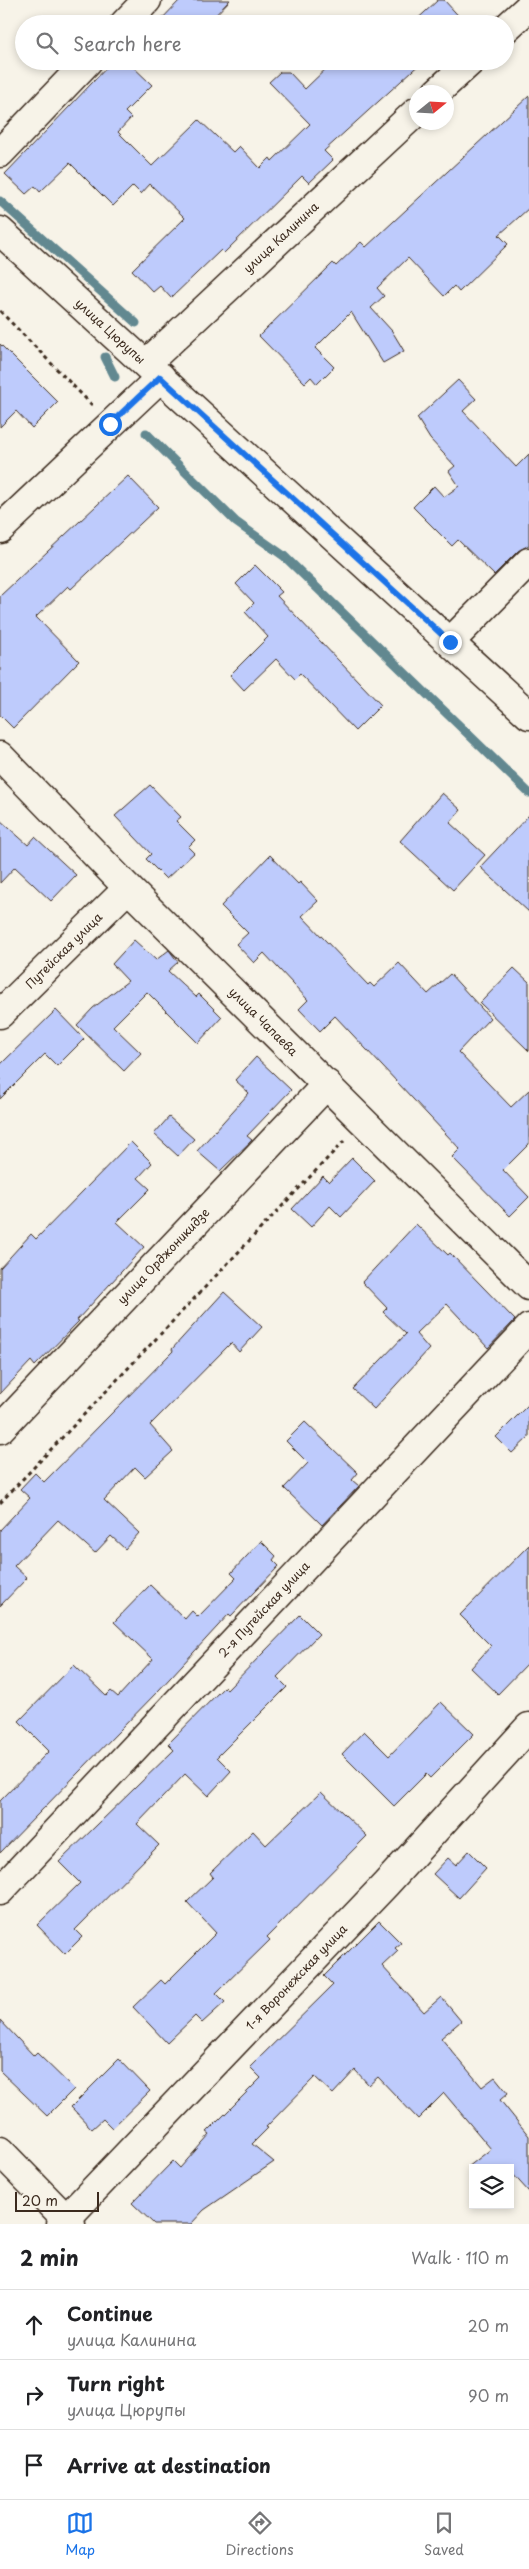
<!DOCTYPE html>
<meta charset="utf-8">
<style>
:root{--surface:#fff;--page:#f2f2f2;--text:#202124;--muted:#757577;--line:#e0e0e0;--accent:#1a73e8}
body{margin:0;font-family:"Playpen Sans",sans-serif;background:var(--page);color:var(--text)}
.controls{position:absolute;right:15px;bottom:15px;display:grid;overflow:hidden;border-radius:0px;box-shadow:0 2px 8px #0003}
.controls button{width:45px;height:45px;display:grid;place-items:center;padding:0;border:0;border-bottom:1px solid var(--line);background:var(--surface);color:var(--text);font:25px sans-serif}
.compass{position:absolute;left:409px;top:85px;width:45px;height:45px;border-radius:50%;background:var(--surface);box-shadow:0 2px 8px #0003;rotate:72deg}
.scale{position:absolute;left:15px;bottom:12px;width:84px;box-sizing:border-box;padding-left:5px;border:2px solid #3b2a1e;border-top:0;font-size:14px;line-height:18px;white-space:nowrap;color:#3b2a1e;-webkit-text-stroke:4px #f7f3e8;paint-order:stroke}
.stop{position:absolute;width:15px;height:15px;margin:-11px;border:4px solid #1a73e8;border-radius:50%;background:#fff}
.stop.end{background:#1a73e8;border-color:#fff;box-shadow:0 1px 5px #0008}
.list{margin:0;padding:0;list-style:none}
h2{display:flex;justify-content:space-between;align-items:center;height:65px;margin:0;padding:0 20px;font-size:21px}
h2 small{font-size:16px;font-weight:400;color:var(--muted)}
.list li{display:grid;grid-template-columns:32px 1fr auto;gap:15px;align-items:center;box-sizing:border-box;height:70px;padding:0 20px;border-top:1px solid var(--line)}
.list b{display:block;font-size:19px;white-space:nowrap}
.list p{margin:0;font-size:16px;white-space:nowrap;color:var(--muted)}
.list em{font-size:16px;font-style:normal;color:var(--muted)}
.icon{flex:none;width:28px;height:28px;fill:none;stroke:currentColor;stroke-width:2;stroke-linecap:round;stroke-linejoin:round}
.map{position:relative;flex:none;width:529px;height:2224px;overflow:hidden}
.search{position:absolute;background:var(--surface);box-shadow:0 2px 8px #0003;left:15px;right:15px;top:15px;height:55px;display:flex;align-items:center;gap:12px;box-sizing:border-box;padding:0 18px;border-radius:28px;color:var(--muted);font-size:19px}
.sheet{height:275px;background:var(--surface)}
nav{display:flex;justify-content:space-around;align-items:center;box-sizing:border-box;height:70px;border-top:1px solid var(--line);background:var(--surface);font-size:14px;color:var(--muted)}
nav a{display:grid;justify-items:center;gap:2px}
nav .on{color:var(--accent)}
.map>svg:first-child{display:block}
.lines{fill:none;stroke-linecap:round;stroke-linejoin:round}
.stream{stroke:#628890;stroke-width:9}
.building{fill:#becbfc;stroke:#3b2a1e}
.minor-casing{stroke:#3b2a1e;stroke-width:31}
.path{stroke:#3b2a1e;stroke-width:3;stroke-dasharray:4 4;stroke-linecap:butt}
.minor{stroke:#f7f3e8;stroke-width:28}
.route{stroke:#1a73e8;stroke-width:6}
.labels{text-anchor:middle;stroke-width:4.5;stroke-linejoin:round;paint-order:stroke}
.street-label{font-size:12px;fill:#3b2a1e;stroke:#f7f3e8}
</style>
<div class="map">
<svg width="529" height="2224" viewBox="0 0 529 2224">
<rect width="100%" height="100%" fill="#f7f3e8"/>
<filter id="ink" filterUnits="userSpaceOnUse"><feTurbulence type="fractalNoise" baseFrequency=".02" numOctaves="2"/><feDisplacementMap in="SourceGraphic" scale="10" xChannelSelector="R" yChannelSelector="G"/><feConvolveMatrix kernelMatrix="1 2 1 2 8 2 1 2 1" color-interpolation-filters="sRGB"/></filter>
<g filter="url(#ink)">
<g class="lines">
<g class="stream">
<polyline points="0,201 136,323"/>
<polyline points="105,357 115,377"/>
<polyline points="146,433 236,522 284,556 529,793"/>
</g>
</g>
<g class="building">
<polygon points="180,0 230,0 207,24 157,24"/>
<polygon points="438,0 444,0 465,23 412,24"/>
<polygon points="348,15 356,24 339,24"/>
<polygon points="113,61 127,61 152,85 125,112 131,118 118,132 152,166 199,120 233,152 239,146 260,168 270,158 272,161 310,124 269,82 280,72 289,72 305,89 334,61 423,61 324,151 333,160 309,183 302,176 224,253 221,250 171,298 160,286 153,292 132,270 185,218 150,184 141,194 133,186 113,206 70,163 40,192 35,186 26,194 5,174"/>
<polygon points="529,96 529,208 499,235 508,244 459,292 454,286 444,296 408,258 377,288 384,296 371,308 392,331 404,351 383,363 351,312 315,348 334,367 317,384 311,377 305,383 259,336 333,263 336,266 361,242 366,247"/>
<polygon points="0,344 58,402 32,428 16,411 0,427"/>
<polygon points="458,380 476,399 463,411 516,467 529,454 529,545 518,551 494,575 458,540 452,546 413,507 434,486 444,497 459,486 449,471 455,466 430,439 417,418"/>
<polygon points="128,476 158,507 71,589 68,586 36,617 79,661 13,728 0,715 0,596"/>
<polygon points="255,565 282,592 277,596 381,705 355,731 300,674 295,679 276,659 244,690 230,675 268,637 245,612 254,603 236,584"/>
<polygon points="150,785 181,817 176,821 195,840 188,847 194,853 166,879 146,859 151,854 115,816"/>
<polygon points="442,793 461,810 450,823 485,855 453,890 400,841"/>
<polygon points="529,815 529,912 480,867"/>
<polygon points="0,820 28,845 35,837 76,875 51,901 15,867 0,883"/>
<polygon points="270,855 298,884 300,882 318,901 302,916 368,985 370,983 374,987 399,963 428,994 450,974 490,1018 458,1052 511,1107 529,1090 529,1144 503,1170 529,1197 510,1216 452,1157 460,1149 335,1016 320,1031 299,1009 308,1000 264,953 254,963 236,944 248,933 221,906"/>
<polygon points="134,940 156,960 169,950 178,962 168,971 196,997 199,994 222,1017 198,1043 147,992 113,1026 141,1053 124,1071 77,1025 93,1008 128,981 112,964"/>
<polygon points="514,968 529,982 529,1051 480,1003"/>
<polygon points="56,1010 84,1039 57,1066 45,1054 0,1099 0,1065"/>
<polygon points="256,1057 291,1090 247,1136 252,1140 220,1171 197,1151 249,1093 235,1080"/>
<polygon points="169,1117 194,1139 178,1156 154,1134"/>
<polygon points="131,1142 152,1163 138,1178 150,1189 117,1222 144,1247 77,1320 79,1321 35,1366 31,1361 0,1394 0,1268 31,1234 36,1239"/>
<polygon points="352,1158 375,1181 341,1217 330,1206 311,1227 292,1209 323,1176 329,1182"/>
<polygon points="416,1224 448,1255 450,1253 515,1320 488,1348 447,1304 416,1334 429,1349 374,1409 353,1389 406,1334 383,1312 387,1308 362,1282"/>
<polygon points="224,1292 262,1327 239,1352 231,1343 150,1425 173,1451 145,1477 135,1467 104,1500 139,1533 125,1549 111,1536 95,1553 58,1520 14,1566 27,1578 0,1606 0,1530 30,1498 20,1489 35,1473 44,1482 173,1351 172,1349"/>
<polygon points="529,1404 529,1437 512,1453 496,1437"/>
<polygon points="305,1422 358,1473 352,1480 359,1486 322,1525 284,1488 308,1463 286,1441"/>
<polygon points="261,1541 276,1556 273,1560 279,1566 231,1616 229,1614 159,1690 0,1853 0,1801 49,1751 19,1721 74,1665 106,1696 111,1691 118,1697 153,1659 114,1622 150,1585 185,1619 192,1611 198,1617 236,1578 231,1573"/>
<polygon points="529,1545 529,1662 498,1694 471,1668 491,1646 460,1615"/>
<polygon points="300,1615 319,1634 277,1677 287,1687 217,1757 231,1771 208,1796 185,1774 137,1824 159,1845 75,1930 82,1937 65,1954 37,1925 80,1883 59,1862 174,1750 168,1744 224,1687 227,1690"/>
<polygon points="441,1702 474,1734 430,1778 426,1774 394,1806 342,1754 364,1731 389,1756"/>
<polygon points="321,1792 367,1836 267,1937 270,1940 216,1993 225,2002 202,2023 195,2016 167,2043 133,2007 161,1980 165,1984 216,1933 187,1902 213,1877 210,1873 253,1831 266,1845"/>
<polygon points="469,1851 486,1868 459,1898 433,1874 448,1858 456,1865"/>
<polygon points="379,1921 401,1943 395,1948 398,1951 382,1966 424,2012 441,1997 461,2021 441,2038 482,2087 495,2077 508,2093 500,2100 529,2136 529,2192 510,2171 510,2168 473,2168 473,2174 468,2167 491,2149 444,2093 418,2119 378,2077 369,2085 355,2070 333,2094 315,2077 266,2127 268,2128 252,2144 274,2162 204,2210 191,2224 154,2224 132,2203 173,2161 180,2168 210,2134 207,2132 261,2078 250,2067 333,1985 324,1976"/>
<polygon points="0,2020 34,2056 37,2053 74,2089 47,2116 0,2071"/>
<polygon points="119,2059 150,2091 112,2128 103,2119 92,2129 71,2107"/>
</g>
<g class="lines">
<defs>
<g id="minor">
<polyline points="124,24 147,0"/>
<polyline points="505,29 529,7"/>
<polyline points="437,92 471,61"/>
<polyline points="0,153 88,61"/>
<path id="s1" d="M0 231 529 715"/>
<path id="s2" d="M146 364 416 112"/>
<polyline points="0,529 161,377"/>
<polyline points="450,642 529,562"/>
<path id="s3" d="M0 756 128 888 529 1286"/>
<path id="s4" d="M0 1014 128 888"/>
<path id="s5" d="M0 1429 327 1084"/>
<path id="s6" d="M0 1891 529 1328"/>
<polyline points="0,2151 71,2224"/>
<path id="s7" d="M61 2224 386 1884 529 1727"/>
</g>
</defs>
<use href="#minor" class="minor-casing"/>
<g class="path">
<polyline points="0,311 92,405"/>
<polyline points="0,1503 344,1141"/>
</g>
<use href="#minor" class="minor"/>
</g>
</g>
<g class="lines" filter="url(#ink)">
<polyline class="route" points="110,424 160,377 450,642"/>
</g>
<g class="labels">
<g class="street-label">
<text dy="4" stroke="none"><textPath href="#s2" startOffset="185">улица Калинина</textPath></text>
<text dy="4" stroke="none"><textPath href="#s1" startOffset="149">улица Цюрупы</textPath></text>
<text dy="4" stroke="none"><textPath href="#s4" startOffset="90">Путейская улица</textPath></text>
<text dy="4" stroke="none"><textPath href="#s3" startOffset="374">улица Чапаева</textPath></text>
<text dy="4" stroke="none"><textPath href="#s5" startOffset="238">улица Орджоникидзе</textPath></text>
<text dy="4" stroke="none"><textPath href="#s6" startOffset="386">2-я Путейская улица</textPath></text>
<text dy="4" stroke="none"><textPath href="#s7" startOffset="341">1-я Воронежская улица</textPath></text>
</g>
</g>
</svg>
<div class="controls">
<button><svg class="icon" aria-label="layers" viewBox="0 0 24 24"><path d="M12 4l9 5-9 5-9-5zM3 14l9 5 9-5"/></svg></button>
</div>
<svg class="compass" viewBox="-18 -18 36 36"><path d="M0-13l5 13h-10z" fill="#e53935"/><path d="M0 13l5-13h-10z" fill="#757577"/></svg>
<div class="scale">20 m</div>
<div class="stop" style="left:110px;top:424px"></div>
<div class="stop end" style="left:450px;top:642px"></div>
<div class="search"><svg class="icon" aria-label="search" viewBox="0 0 24 24"><circle cx="10" cy="10" r="6"/><path d="M15 15l6 6"/></svg>Search here</div>
</div>
<section class="sheet">
<h2>2 min<small>Walk · 110 m</small></h2>
<ul class="list">
<li><svg class="icon" aria-label="ahead" viewBox="0 0 24 24"><path d="M12 20V5M6 11l6-6 6 6"/></svg><div><b>Continue</b><p>улица Калинина</p></div><em>20 m</em></li>
<li><svg class="icon" aria-label="right" viewBox="0 0 24 24"><path d="M7 20v-9h11M14 6l5 5-5 5"/></svg><div><b>Turn right</b><p>улица Цюрупы</p></div><em>90 m</em></li>
<li><svg class="icon" aria-label="arrive" viewBox="0 0 24 24"><path d="M6 21V4h12l-3 4 3 4H6"/></svg><div><b>Arrive at destination</b></div></li>
</ul>
</section>
<nav>
<a class="on"><svg class="icon" aria-label="map" viewBox="0 0 24 24"><path d="M3 6l6-2 6 2 6-2v14l-6 2-6-2-6 2zM9 4v14M15 6v14"/></svg>Map</a>
<a><svg class="icon" aria-label="directions" viewBox="0 0 24 24"><path d="M12 3l9 9-9 9-9-9zM9 14v-3h6M13 9l2 2-2 2"/></svg>Directions</a>
<a><svg class="icon" aria-label="saved" viewBox="0 0 24 24"><path d="M7 4h10v16l-5-4-5 4z"/></svg>Saved</a>
</nav>
